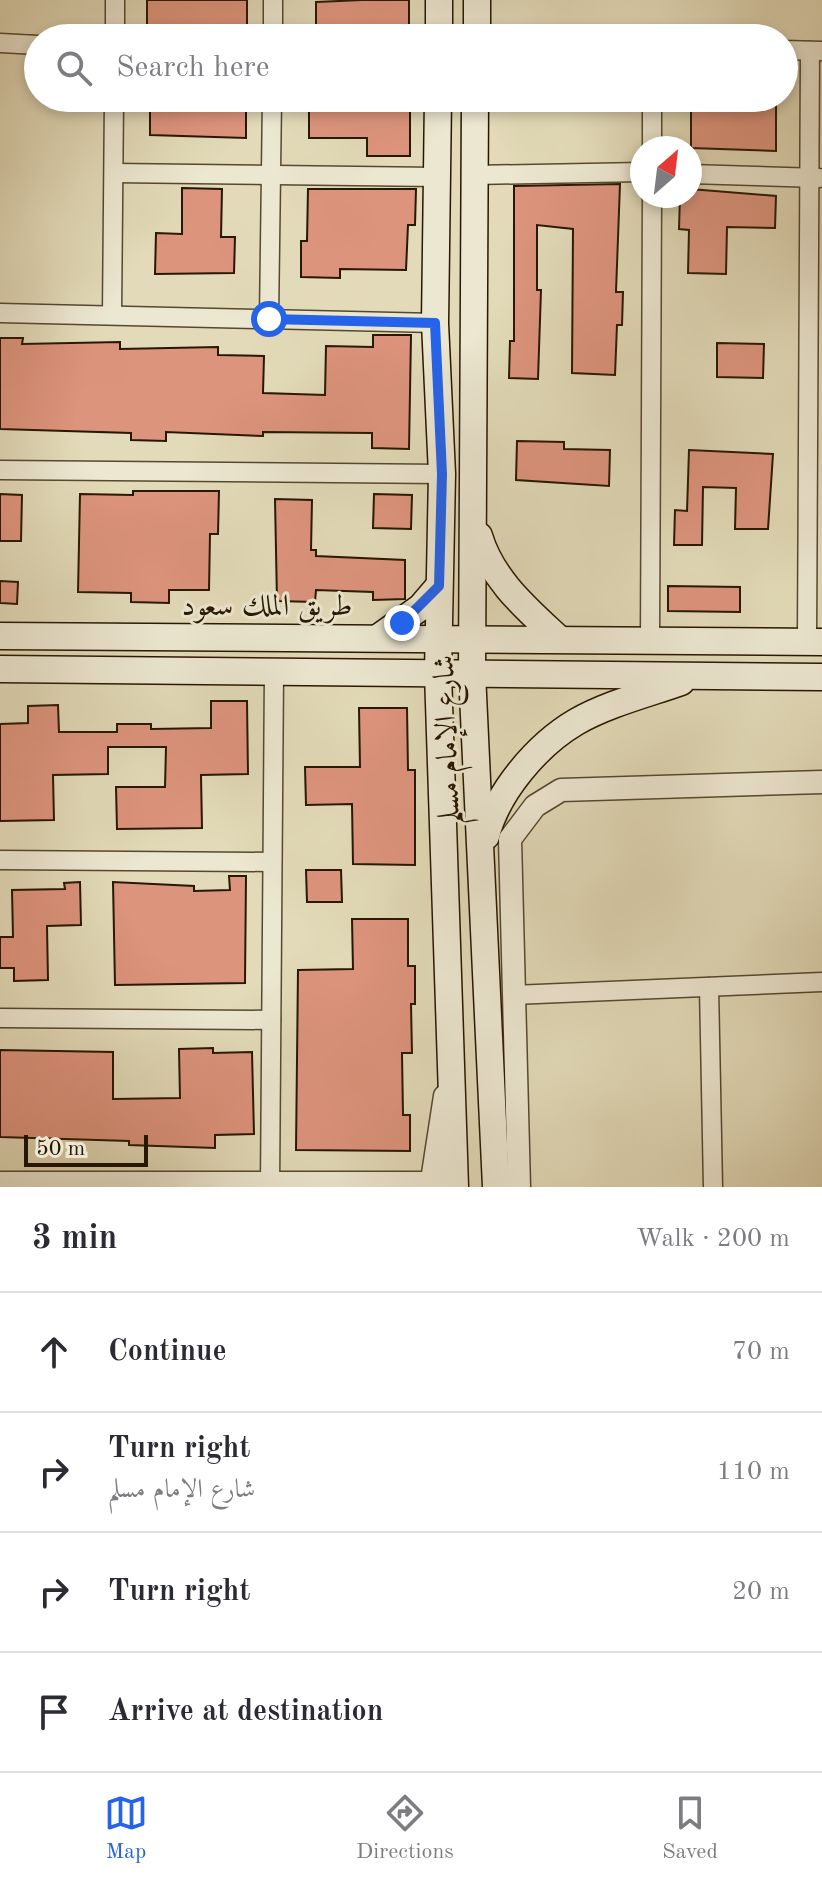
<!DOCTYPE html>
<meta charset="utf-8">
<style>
:root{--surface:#fff;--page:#f2f2f3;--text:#2b2b33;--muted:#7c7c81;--line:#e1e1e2;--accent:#2563eb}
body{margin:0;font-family:"Old Standard TT",Amiri,serif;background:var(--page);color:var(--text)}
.compass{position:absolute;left:630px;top:136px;width:72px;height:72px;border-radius:50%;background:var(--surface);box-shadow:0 4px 12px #0003;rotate:28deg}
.scale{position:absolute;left:24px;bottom:20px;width:124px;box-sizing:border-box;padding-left:8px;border:4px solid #281701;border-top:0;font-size:22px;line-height:28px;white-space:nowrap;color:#281701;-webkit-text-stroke:6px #ece7d1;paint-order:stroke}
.stop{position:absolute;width:24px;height:24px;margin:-18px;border:6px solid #2563eb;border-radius:50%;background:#fff}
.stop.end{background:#2563eb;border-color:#fff;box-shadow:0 2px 8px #0008}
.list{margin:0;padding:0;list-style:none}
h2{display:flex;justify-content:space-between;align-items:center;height:104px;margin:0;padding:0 32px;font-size:34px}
h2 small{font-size:26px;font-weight:400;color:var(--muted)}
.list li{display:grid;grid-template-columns:52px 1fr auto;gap:24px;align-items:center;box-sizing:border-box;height:120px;padding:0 32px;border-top:2px solid var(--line)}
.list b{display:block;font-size:30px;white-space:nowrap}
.list p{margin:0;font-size:26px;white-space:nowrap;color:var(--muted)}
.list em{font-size:26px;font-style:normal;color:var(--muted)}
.icon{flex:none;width:44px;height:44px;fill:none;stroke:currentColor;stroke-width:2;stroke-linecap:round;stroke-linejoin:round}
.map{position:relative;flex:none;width:822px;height:1187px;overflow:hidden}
.search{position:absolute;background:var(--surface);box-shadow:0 4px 12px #0003;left:24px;right:24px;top:24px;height:88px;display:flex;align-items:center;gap:20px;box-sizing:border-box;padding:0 28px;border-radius:44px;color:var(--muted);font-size:30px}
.sheet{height:584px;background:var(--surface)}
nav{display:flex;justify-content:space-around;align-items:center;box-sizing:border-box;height:112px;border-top:2px solid var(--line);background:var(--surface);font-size:22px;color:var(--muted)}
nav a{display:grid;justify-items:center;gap:4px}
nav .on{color:var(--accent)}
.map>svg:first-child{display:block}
.building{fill:#dd947d;stroke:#281701;stroke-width:2}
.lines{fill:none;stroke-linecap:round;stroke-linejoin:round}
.minor-casing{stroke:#56482f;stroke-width:21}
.tertiary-casing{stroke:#56482f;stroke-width:25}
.secondary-casing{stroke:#281701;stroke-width:29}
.minor{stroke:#ece7d1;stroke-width:18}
.tertiary{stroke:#ece7d1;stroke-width:22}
.secondary{stroke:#ece7d1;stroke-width:26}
.route{stroke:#2563eb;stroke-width:10}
.labels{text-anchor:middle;stroke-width:6;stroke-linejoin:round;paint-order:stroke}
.street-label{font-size:30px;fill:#281701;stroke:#ece7d1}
</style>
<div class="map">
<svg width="822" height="1187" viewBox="0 0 822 1187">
<rect width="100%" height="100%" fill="#e2dab8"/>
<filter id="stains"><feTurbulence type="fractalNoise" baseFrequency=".0025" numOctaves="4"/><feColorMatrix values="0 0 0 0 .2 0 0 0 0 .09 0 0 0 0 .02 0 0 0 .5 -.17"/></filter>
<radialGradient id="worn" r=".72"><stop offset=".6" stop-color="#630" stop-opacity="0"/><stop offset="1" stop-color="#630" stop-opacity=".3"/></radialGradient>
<g class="building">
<polygon points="147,0 247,0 247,31 147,32"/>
<polygon points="362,0 409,0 409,36 316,29 316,2"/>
<polygon points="150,98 246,98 246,138 150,135"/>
<polygon points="367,98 410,98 410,156 367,156 367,138 309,138 309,102 367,103"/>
<polygon points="691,98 776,98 776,151 691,148"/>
<polygon points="620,184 616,292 623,292 622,325 617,325 615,375 572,373 573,229 537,225 537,290 541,290 538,379 509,378 510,341 514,341 514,186"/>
<polygon points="182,188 222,189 221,237 235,237 234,273 155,274 156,233 182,234"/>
<polygon points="308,189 416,189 415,225 408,225 406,270 340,269 340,278 301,277 301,241 307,241"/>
<polygon points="690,189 776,196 775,228 727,227 726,274 688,273 689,230 679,229 680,196 690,196"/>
<polygon points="373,335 411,335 409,449 372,448 372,433 263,432 263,436 166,432 166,441 131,440 131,433 0,429 0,338 23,338 22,344 120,342 120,349 218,347 218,355 264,356 263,393 325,395 326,346 373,347"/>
<polygon points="717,343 764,344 763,378 717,377"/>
<polygon points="517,441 564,442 564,449 610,450 609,486 516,480"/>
<polygon points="689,450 773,454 768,529 735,529 736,488 703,487 702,545 674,545 675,510 687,511"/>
<polygon points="133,491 219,491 218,534 210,534 209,590 169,590 169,603 131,602 131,593 78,592 80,494 133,495"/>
<polygon points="0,494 22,495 21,541 0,541"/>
<polygon points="374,494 412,495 411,529 373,528"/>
<polygon points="275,499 312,500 311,550 316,550 316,556 405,560 405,599 373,600 373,592 316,590 315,602 277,601"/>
<polygon points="0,581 18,582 17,604 0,603"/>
<polygon points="668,586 740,587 740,612 668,611"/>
<polygon points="211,701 247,701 248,774 201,775 202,828 117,829 116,787 165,787 166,747 108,747 108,774 53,775 54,820 0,821 0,724 28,723 28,706 58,705 59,732 117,732 117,724 151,724 151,729 211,728"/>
<polygon points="359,708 407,708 408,770 415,770 415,865 353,864 352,804 306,805 305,767 360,767"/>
<polygon points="306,870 341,870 342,902 307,902"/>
<polygon points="229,876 246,876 245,983 115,985 113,882 194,886 194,891 230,890"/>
<polygon points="80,882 81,925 47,926 48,980 14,981 14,968 0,968 0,937 13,937 12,890 65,889 64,883"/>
<polygon points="352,919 408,919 408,966 415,966 415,1004 411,1004 412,1053 402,1053 403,1115 410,1115 410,1151 296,1150 298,970 353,969"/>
<polygon points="213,1048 213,1053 252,1052 254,1134 215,1135 215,1148 129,1145 129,1141 0,1137 0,1050 113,1052 113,1099 180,1098 179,1049"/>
</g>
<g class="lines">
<defs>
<g id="minor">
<polyline points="115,38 115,0"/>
<polyline points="273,38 273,0"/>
<polyline points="0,43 38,45"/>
<polyline points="784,50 821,51"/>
<polyline points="652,148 652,98"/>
<polyline points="114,173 437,177"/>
<polyline points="690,174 819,178"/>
<polyline points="474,175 642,172"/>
<polyline points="0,313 435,323"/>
<polyline points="112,315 114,98"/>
<polyline points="269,319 272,98"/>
<polyline points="0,470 442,474"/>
<polyline points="650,640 652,196"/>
<polyline points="807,642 810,51"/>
<polyline points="0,860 272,862"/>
<polyline points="709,987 713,1187"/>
<polyline points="513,995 822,982"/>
<polyline points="0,1018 271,1020"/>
<polyline points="0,1181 431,1181"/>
<polyline points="270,1187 274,671"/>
</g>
<g id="tertiary">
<polyline points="431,1187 445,1096"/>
<polyline points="519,1187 510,839 535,806 561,790 822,782"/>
</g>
<g id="secondary">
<polyline points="439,38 439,0"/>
<polyline points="477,38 477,0"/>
<polyline points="438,98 435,323 442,474 438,673 455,1187"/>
<polyline points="475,98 472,673 496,1187"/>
<path d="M479 536C492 580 527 609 559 639"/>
<polyline points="0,636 822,642"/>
<polyline points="379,637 421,607 439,586"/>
<polyline points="0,669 822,677"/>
<path d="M486 836C497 792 537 745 576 722 607 704 647 694 681 682"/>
</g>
</defs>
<use href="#minor" class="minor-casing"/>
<use href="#tertiary" class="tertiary-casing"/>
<use href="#secondary" class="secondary-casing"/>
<use href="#minor" class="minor"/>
<use href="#tertiary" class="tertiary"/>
<use href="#secondary" class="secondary"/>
</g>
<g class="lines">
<polyline class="route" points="269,319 435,323 442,474 439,586 402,623"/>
</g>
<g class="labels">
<g class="street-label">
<text x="267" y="615">طريق الملك سعود</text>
<text transform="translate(446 740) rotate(-92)" y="10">شارع الإمام مسلم</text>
</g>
</g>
<rect width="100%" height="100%" filter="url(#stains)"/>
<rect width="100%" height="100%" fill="url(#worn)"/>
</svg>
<svg class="compass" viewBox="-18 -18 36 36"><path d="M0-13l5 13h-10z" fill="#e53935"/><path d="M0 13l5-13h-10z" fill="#7c7c81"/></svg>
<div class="scale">50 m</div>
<div class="stop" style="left:269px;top:319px"></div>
<div class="stop end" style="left:402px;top:623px"></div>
<div class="search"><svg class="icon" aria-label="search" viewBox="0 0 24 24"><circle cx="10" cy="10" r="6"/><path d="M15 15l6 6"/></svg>Search here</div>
</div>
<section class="sheet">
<h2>3 min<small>Walk · 200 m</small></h2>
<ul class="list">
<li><svg class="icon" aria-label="ahead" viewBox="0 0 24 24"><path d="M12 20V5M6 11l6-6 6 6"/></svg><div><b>Continue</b></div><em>70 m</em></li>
<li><svg class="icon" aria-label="right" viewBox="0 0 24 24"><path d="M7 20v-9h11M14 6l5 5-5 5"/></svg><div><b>Turn right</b><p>شارع الإمام مسلم</p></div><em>110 m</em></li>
<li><svg class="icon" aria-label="right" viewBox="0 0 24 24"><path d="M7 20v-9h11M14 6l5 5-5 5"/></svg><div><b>Turn right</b></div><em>20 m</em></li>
<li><svg class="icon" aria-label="arrive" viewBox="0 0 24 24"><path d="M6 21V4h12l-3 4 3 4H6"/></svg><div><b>Arrive at destination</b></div></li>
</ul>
</section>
<nav>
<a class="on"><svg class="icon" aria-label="map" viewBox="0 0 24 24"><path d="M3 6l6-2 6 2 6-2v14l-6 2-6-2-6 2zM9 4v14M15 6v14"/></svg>Map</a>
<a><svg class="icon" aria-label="directions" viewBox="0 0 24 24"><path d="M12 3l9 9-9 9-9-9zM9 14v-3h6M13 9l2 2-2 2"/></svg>Directions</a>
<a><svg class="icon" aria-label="saved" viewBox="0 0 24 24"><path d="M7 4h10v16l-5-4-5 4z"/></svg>Saved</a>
</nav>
